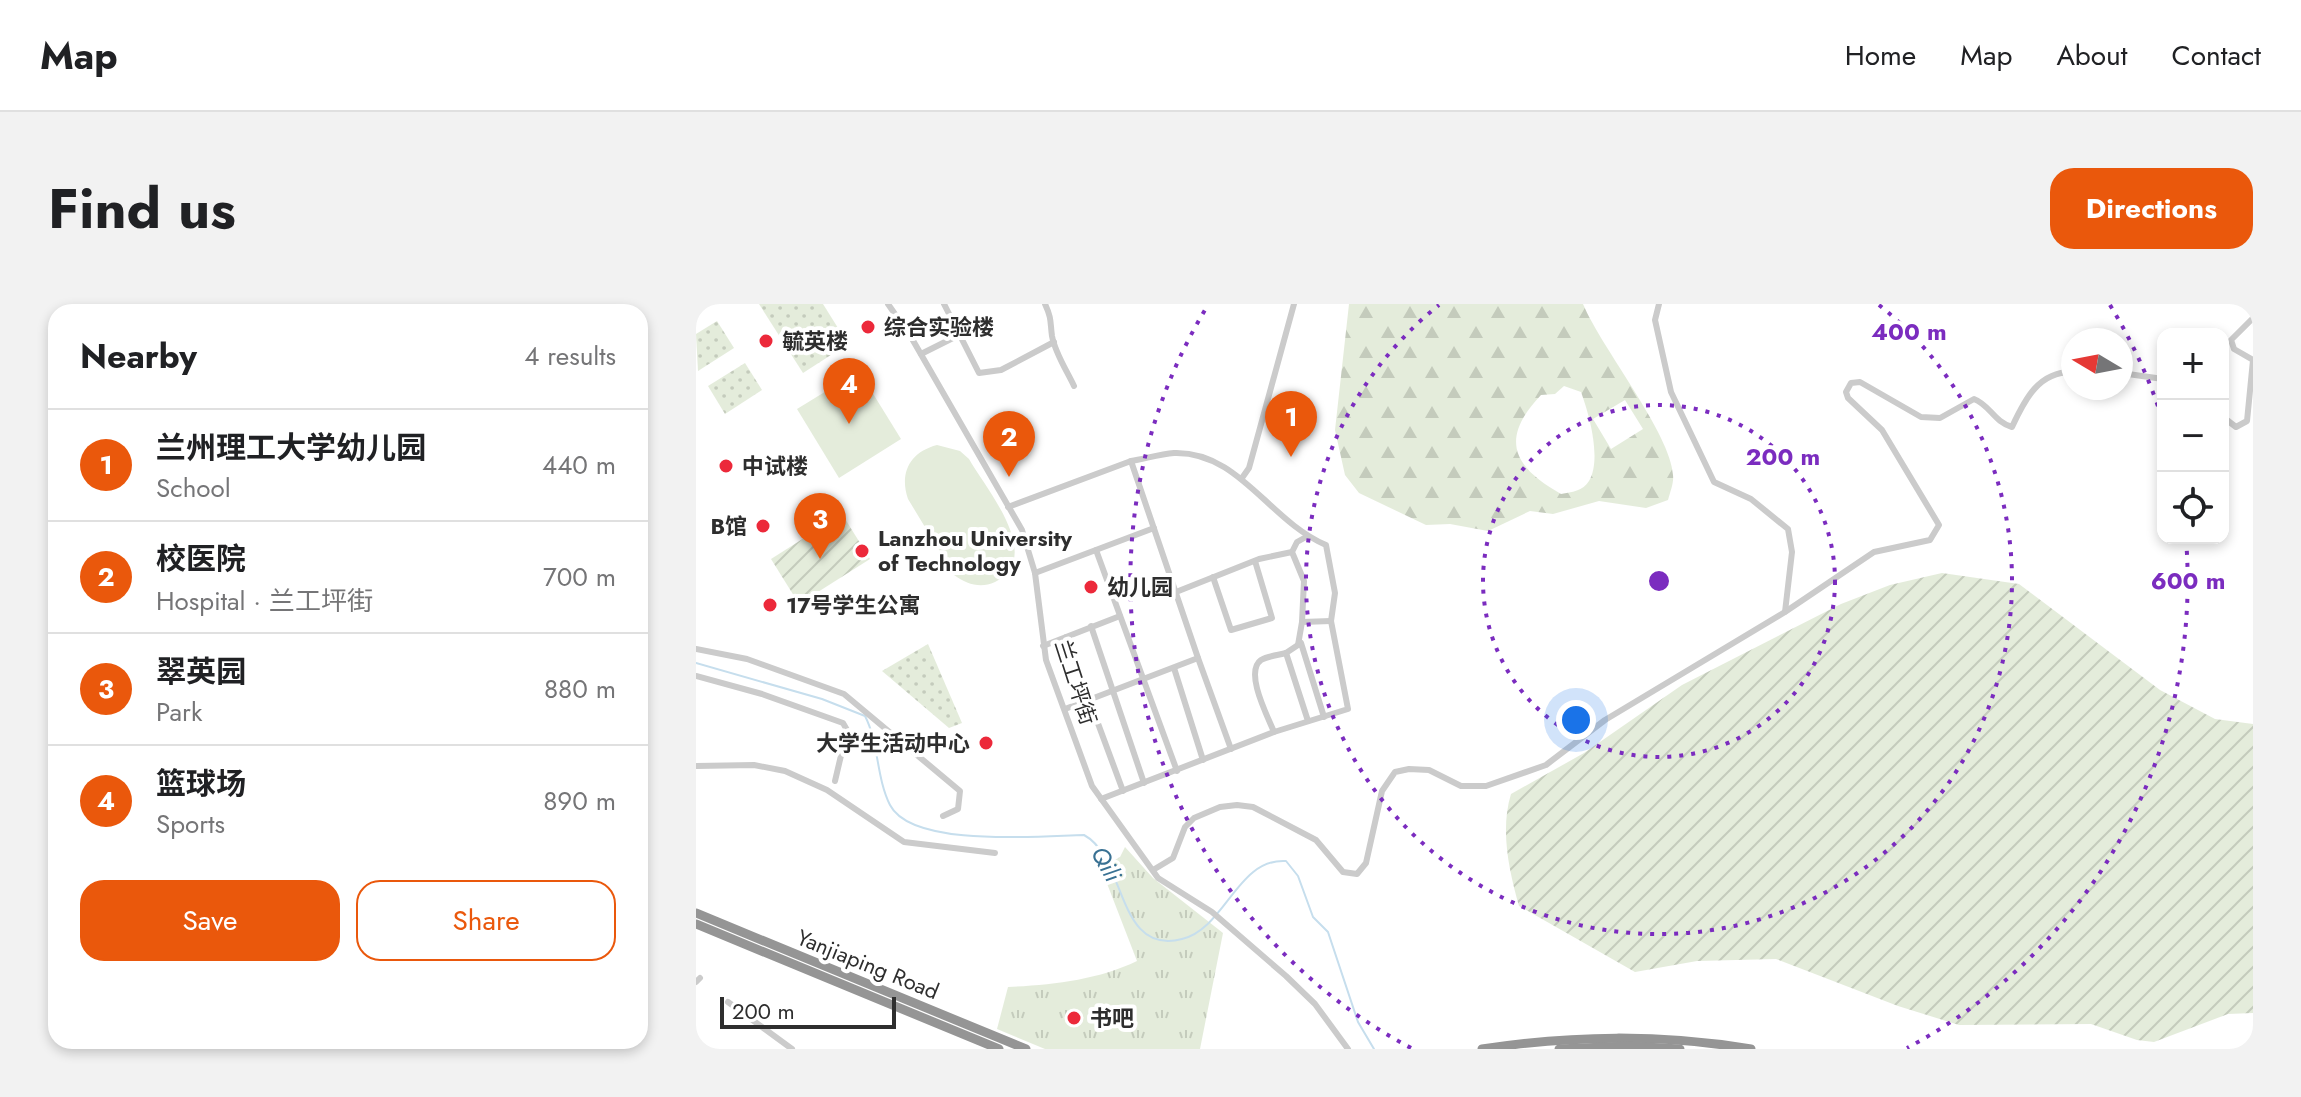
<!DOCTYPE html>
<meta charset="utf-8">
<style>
:root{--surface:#fff;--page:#f2f2f2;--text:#202124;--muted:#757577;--line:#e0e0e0;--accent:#ea580c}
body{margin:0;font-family:Jost,"Noto Sans SC",sans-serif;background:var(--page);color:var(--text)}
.controls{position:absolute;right:24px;top:24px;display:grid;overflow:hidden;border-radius:16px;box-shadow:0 4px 12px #0003}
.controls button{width:72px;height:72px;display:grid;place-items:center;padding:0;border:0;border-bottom:2px solid var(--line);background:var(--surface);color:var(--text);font:40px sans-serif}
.compass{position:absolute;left:1365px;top:24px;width:72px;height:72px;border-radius:50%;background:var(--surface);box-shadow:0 4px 12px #0003;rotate:280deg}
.scale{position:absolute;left:24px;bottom:20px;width:176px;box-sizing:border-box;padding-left:8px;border:4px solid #2e2e2e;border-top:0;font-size:22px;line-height:28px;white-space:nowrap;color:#2e2e2e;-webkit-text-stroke:6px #fff;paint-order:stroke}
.you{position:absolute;left:880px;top:416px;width:28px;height:28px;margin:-20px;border:6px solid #fff;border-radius:50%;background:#1a73e8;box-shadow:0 0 0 12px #1a73e833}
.badge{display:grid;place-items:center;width:52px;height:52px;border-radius:50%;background:var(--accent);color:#fff;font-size:26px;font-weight:700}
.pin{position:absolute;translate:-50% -66px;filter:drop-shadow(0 2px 4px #0008)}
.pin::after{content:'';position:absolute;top:42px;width:28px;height:24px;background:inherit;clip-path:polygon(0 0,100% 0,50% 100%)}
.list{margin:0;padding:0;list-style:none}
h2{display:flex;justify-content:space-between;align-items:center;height:104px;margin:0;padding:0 32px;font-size:34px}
h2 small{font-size:26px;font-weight:400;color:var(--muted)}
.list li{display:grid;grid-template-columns:52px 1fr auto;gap:24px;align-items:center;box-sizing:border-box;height:112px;padding:0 32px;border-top:2px solid var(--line)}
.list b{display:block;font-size:30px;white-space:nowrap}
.list p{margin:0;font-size:26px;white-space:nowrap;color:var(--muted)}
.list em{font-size:26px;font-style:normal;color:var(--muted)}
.actions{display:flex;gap:16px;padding:24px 32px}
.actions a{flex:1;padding:18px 0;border:2px solid var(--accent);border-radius:24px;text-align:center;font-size:28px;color:var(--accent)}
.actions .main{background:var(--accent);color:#fff}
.icon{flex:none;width:44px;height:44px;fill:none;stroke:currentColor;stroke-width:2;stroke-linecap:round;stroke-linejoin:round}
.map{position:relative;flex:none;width:1557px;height:745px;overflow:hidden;border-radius:24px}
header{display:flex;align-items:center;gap:48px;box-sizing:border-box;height:112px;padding:0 40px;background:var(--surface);border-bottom:2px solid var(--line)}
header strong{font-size:38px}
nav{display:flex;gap:44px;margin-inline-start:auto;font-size:28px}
.intro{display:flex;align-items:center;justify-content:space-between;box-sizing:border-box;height:192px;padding:0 48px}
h1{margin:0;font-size:56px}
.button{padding:20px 36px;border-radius:24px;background:var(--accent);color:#fff;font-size:28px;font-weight:700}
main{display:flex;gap:48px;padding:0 48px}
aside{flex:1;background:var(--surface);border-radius:24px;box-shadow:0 4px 12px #0003}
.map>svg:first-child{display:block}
.grass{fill:url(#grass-dots)}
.forest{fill:url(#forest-firs);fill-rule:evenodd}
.park{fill:url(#park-tufts)}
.garden{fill:url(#garden-furrows)}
.pitch{fill:#e4ecdb}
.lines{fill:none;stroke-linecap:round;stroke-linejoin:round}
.stream{stroke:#c6deed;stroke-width:2}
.minor{stroke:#cbcbcb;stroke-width:6}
.highway{stroke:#959595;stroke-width:9}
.ring{fill:none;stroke:#7b2cbf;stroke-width:4;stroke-dasharray:4 8}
.poi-dot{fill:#ec293a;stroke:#fff;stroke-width:3}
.labels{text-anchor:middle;stroke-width:8;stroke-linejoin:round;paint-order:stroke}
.poi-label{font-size:22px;font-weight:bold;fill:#2e2e2e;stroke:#fff;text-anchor:start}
.street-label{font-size:22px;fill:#2e2e2e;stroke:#fff}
.water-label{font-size:24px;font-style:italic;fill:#397193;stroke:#fff}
.centre{fill:#7b2cbf;stroke:#fff;stroke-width:4}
.ring-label{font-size:24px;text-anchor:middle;font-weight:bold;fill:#7b2cbf;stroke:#fff;stroke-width:8;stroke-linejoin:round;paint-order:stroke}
</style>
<header>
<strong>Map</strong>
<nav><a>Home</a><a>Map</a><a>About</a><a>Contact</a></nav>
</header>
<div class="intro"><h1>Find us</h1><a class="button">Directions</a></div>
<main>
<aside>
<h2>Nearby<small>4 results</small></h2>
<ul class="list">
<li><span class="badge">1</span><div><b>兰州理工大学幼儿园</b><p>School</p></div><em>440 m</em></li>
<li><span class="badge">2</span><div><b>校医院</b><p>Hospital · 兰工坪街</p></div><em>700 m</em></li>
<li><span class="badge">3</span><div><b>翠英园</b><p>Park</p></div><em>880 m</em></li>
<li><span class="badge">4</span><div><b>篮球场</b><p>Sports</p></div><em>890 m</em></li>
</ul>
<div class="actions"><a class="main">Save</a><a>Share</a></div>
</aside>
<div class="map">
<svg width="1557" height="745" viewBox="0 0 1557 745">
<defs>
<pattern id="grass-dots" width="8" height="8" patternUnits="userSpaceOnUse" patternTransform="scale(2)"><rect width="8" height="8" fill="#e4ecdb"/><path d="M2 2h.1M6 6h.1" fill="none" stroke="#c4cbbc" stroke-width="1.8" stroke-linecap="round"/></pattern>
<pattern id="forest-firs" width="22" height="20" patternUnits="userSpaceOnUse" patternTransform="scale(2)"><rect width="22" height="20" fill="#e4ecdb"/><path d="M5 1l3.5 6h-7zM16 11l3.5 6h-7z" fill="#c4cbbc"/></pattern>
<pattern id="park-tufts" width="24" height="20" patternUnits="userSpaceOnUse" patternTransform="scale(2)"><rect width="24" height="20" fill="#e4ecdb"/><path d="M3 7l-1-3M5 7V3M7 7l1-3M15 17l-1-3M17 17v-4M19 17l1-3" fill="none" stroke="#c4cbbc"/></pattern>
<pattern id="garden-furrows" width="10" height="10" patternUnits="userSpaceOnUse" patternTransform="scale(2)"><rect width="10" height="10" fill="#e4ecdb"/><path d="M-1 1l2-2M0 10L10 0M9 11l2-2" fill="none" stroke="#c4cbbc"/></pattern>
</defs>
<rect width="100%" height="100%" fill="#fff"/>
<g class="grass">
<polygon points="63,0 127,0 152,40 107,69"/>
<polygon points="21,17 38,44 2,67 0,30"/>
<polygon points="49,59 66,86 29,110 12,82"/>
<polygon points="232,340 266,419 253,424 186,367"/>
</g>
<path class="forest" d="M653 0H887C906 45 975 130 977 171 978 179 974 188 972 196L950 204 903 197 857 210 834 207 792 227 754 220 730 221 663 189 649 171 639 126ZM868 82 885 88C893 110 906 155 893 177 887 187 876 188 865 190 817 163 803 135 845 91L859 90ZM929 96 947 125 915 145 897 115Z"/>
<path class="park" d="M429 543 457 574 527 629 504 745H349L301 725 312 683C355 681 402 676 441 657L405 564 424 553Z"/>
<g class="garden">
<polygon points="146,210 174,255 103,300 75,255"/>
<path d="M1246 269 1323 280 1464 386 1519 415 1557 420V709L1532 710 1458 738 1441 736 1395 720 1263 721 1202 702 1080 655 1001 657 939 668 823 602C813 567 804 526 815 490L888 449 986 381 1145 300 1194 281Z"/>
</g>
<g class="pitch">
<polygon points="163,67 205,135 143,174 101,105"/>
<path d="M241 141 264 147 273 155C290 185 349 253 299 278 284 285 271 280 258 271L212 195C203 169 214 148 241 141Z"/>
</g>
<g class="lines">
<path class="stream" d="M0 359 126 395 169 412C183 439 180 473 194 501 216 544 344 532 388 531 431 554 420 652 486 635 530 624 541 554 590 557L602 572 617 613 632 628 662 718 678 745"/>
<g class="minor">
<polyline points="192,0 215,33 326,226 339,269 350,356 396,482 462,574 516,608 590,672 619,700 652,745"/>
<polyline points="248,0 283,69 305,66 358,38"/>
<path d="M349 0C356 15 354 18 356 32 359 49 371 67 378 82"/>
<polyline points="963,0 959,16 975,88 1018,178 1055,195 1092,225 1096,248 1089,308"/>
<polyline points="225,50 263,31"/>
<polyline points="1425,69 1467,75"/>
<polyline points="1527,113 1540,123 1551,117 1557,56 1538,45 1535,36 1557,14"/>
<polyline points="546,174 553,164 598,0"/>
<polyline points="312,203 435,157 502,354 369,405"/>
<polyline points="400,246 481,467"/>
<polyline points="339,269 458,224"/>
<polyline points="517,273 535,326 576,314 559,257"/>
<polyline points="480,288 563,255 596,248"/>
<polyline points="606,318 608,277 596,248 601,238 610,233"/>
<polyline points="395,322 448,479"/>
<polyline points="370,333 427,487"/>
<polyline points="602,341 606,318 635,317"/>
<polyline points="347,342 424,312"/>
<polyline points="0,345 51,355 148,390 264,487 262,505 247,512"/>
<polyline points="590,349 605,339 628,413"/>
<polyline points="502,354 535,445"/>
<polyline points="478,364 507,456"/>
<polyline points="0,372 66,390 147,419 151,426 139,477"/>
<path d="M578 428C572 413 548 368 565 356 572 352 583 351 590 349L612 417"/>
<polyline points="0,462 58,461 89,467 131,486 208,538 299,549"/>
<path d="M405 495 578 428 652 405 635 317 639 289 630 241C573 217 543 147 478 149 464 150 448 155 435 157"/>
<path d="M457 566 477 554 489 523 498 514 524 503 541 501 557 503 620 536 647 568 661 570 670 559 686 487 699 468 713 465 733 466 765 482H790L850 461 909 416 1089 308 1178 248 1234 236 1243 221 1186 126 1152 94 1150 88 1155 79 1164 78 1225 113 1244 114 1278 95C1294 101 1298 118 1316 123 1329 95 1343 67 1377 68"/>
<polyline points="0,678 4,674"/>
<polyline points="32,698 96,745"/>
</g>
<g class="highway">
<polyline points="0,609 330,745"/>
<polyline points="0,620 303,745"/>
<path d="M786 745C878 731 963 730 1055 745"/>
<polyline points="863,745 932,742 984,745"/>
</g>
</g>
<g class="ring">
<circle cx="963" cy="277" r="176"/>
<path d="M1183 1A353 353 0 1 1 743 1"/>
<path d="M715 744A529 529 0 0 1 512 1M1414 1A529 529 0 0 1 1466 114M1490 235A529 529 0 0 1 1211 744"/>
</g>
<g class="poi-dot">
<circle cx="172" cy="23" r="8"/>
<circle cx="70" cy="37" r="8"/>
<circle cx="30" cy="162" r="8"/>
<circle cx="67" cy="222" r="8"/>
<circle cx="166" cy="247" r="8"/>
<circle cx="395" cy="283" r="8"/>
<circle cx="74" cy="301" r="8"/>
<circle cx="290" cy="439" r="8"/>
<circle cx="378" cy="714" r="8"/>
</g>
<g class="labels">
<g class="poi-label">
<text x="188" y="31">综合实验楼</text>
<text x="86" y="45">毓英楼</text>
<text x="46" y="170">中试楼</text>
<text x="51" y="230" text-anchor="end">B馆</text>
<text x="182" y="242">Lanzhou University<tspan x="182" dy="25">of Technology</tspan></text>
<text x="411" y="291">幼儿园</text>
<text x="90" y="309">17号学生公寓</text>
<text x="274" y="447" text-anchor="end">大学生活动中心</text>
<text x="394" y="722">书吧</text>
</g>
<g class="street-label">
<text transform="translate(380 378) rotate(72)" y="8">兰工坪街</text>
<text transform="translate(172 660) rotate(22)" y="8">Yanjiaping Road</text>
</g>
<g class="water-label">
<text transform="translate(410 560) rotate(61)" y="8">Qili</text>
</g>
</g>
<circle cx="963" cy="277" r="12" class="centre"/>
<g class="ring-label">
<text x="1213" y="36">400 m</text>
<text x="1087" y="161">200 m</text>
<text x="1492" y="285">600 m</text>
</g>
</svg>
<div class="controls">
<button>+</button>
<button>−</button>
<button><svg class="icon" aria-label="locate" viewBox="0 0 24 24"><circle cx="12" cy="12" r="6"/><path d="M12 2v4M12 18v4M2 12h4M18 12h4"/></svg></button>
</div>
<svg class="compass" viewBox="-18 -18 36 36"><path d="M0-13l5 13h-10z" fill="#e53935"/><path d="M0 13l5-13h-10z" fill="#757577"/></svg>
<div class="scale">200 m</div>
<div class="you"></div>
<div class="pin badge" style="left:595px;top:153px">1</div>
<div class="pin badge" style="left:313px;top:173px">2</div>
<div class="pin badge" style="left:124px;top:255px">3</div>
<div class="pin badge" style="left:153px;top:120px">4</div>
</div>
</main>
